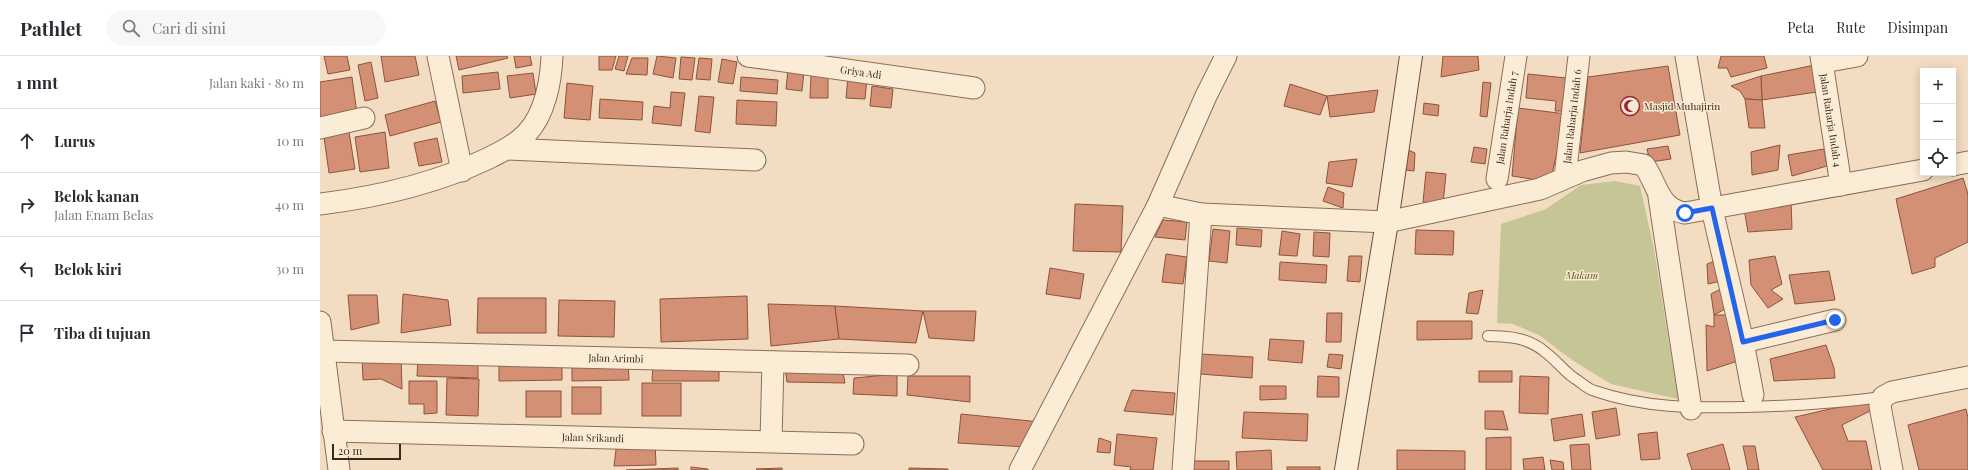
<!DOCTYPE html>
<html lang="id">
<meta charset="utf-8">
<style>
:root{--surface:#fff;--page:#f7f7f7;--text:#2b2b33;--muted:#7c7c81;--line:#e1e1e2}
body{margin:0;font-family:"Playfair Display",serif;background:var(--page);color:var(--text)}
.controls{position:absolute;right:12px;top:12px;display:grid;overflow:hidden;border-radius:0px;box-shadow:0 2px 10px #0003}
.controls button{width:36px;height:36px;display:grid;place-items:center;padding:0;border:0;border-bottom:1px solid var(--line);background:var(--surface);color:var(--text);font:20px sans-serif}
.scale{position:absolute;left:12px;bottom:10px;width:69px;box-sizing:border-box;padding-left:4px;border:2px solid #3c281d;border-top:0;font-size:11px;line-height:14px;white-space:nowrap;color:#3c281d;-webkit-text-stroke:3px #f8e9d2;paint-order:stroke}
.stop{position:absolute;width:12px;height:12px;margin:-9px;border:3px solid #2563eb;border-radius:50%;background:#fff}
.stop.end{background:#2563eb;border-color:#fff;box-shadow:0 1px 4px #0008}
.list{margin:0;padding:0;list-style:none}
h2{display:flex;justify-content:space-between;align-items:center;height:52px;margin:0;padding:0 16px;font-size:17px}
h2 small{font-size:13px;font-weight:400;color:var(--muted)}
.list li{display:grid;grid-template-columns:26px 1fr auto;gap:12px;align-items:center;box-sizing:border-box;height:64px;padding:0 16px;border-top:1px solid var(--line)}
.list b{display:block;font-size:15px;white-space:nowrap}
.list p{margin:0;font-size:13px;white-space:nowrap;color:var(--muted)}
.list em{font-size:13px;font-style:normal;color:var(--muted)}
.icon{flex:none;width:22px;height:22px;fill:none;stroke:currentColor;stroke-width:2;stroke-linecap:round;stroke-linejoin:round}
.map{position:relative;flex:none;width:1648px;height:414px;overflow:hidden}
header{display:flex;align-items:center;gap:24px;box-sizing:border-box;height:56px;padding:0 20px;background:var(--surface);border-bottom:1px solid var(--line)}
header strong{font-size:19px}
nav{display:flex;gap:22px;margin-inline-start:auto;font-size:14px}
.search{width:280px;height:36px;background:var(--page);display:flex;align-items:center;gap:10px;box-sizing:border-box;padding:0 14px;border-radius:22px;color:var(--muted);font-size:15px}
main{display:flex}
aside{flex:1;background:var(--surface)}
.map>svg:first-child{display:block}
.cemetery{fill:#c5c595}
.building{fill:#d39075;stroke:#8f523b}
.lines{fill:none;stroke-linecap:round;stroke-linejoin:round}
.lane-casing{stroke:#8d6d57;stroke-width:12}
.street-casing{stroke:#8d6d57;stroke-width:23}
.secondary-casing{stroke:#6f4e3b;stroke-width:24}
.lane{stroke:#fbecd6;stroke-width:10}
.street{stroke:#fbecd6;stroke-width:21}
.secondary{stroke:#fbecd6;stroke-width:22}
.route{stroke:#2563eb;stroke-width:5}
.labels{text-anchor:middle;stroke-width:3;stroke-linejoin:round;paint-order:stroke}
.street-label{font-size:10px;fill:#3c281d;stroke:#f8e9d2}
.poi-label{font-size:10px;fill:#3c281d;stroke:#f8e9d2;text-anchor:start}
.park-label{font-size:10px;font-style:italic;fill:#535a22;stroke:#f8e9d2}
</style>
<header>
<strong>Pathlet</strong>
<div class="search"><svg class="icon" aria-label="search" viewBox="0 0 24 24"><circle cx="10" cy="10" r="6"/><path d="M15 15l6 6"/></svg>Cari di sini</div>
<nav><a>Peta</a><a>Rute</a><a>Disimpan</a></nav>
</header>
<main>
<aside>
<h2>1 mnt<small>Jalan kaki · 80 m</small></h2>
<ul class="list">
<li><svg class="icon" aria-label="ahead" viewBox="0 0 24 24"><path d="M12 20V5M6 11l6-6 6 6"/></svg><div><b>Lurus</b></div><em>10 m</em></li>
<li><svg class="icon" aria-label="right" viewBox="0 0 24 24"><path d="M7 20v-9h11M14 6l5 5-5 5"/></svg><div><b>Belok kanan</b><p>Jalan Enam Belas</p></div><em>40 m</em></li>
<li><svg class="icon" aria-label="left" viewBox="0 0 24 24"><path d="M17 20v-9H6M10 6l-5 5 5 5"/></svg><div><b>Belok kiri</b></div><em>30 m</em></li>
<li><svg class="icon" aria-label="arrive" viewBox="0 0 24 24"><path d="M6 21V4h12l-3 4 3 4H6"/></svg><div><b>Tiba di tujuan</b></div></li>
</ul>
</aside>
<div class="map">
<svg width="1648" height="414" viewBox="0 0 1648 414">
<rect width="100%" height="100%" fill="#f2ddc2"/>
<polygon class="cemetery" points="1295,125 1320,130 1334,193 1358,343 1291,328 1252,304 1219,279 1193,268 1177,267 1181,168 1226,153 1261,129"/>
<g class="building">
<polygon points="4,0 27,0 30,14 8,18"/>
<polygon points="61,0 95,0 99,19 65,26"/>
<polygon points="136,0 187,0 188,2 139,14"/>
<polygon points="194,0 210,0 212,9 196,12"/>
<polygon points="279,0 296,0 292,14 279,14"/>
<polygon points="299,0 308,0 304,15 295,13"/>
<polygon points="337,0 356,2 353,22 333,18"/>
<polygon points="1123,0 1158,0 1159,14 1121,21"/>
<polygon points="1401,0 1444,0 1447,12 1411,21 1407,12 1398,12"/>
<polygon points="361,1 375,2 372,24 359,23"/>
<polygon points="312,2 328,2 327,19 306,18"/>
<polygon points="379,2 392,3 390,24 376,23"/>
<polygon points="402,3 417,6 413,28 398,26"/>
<polygon points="51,6 58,42 45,45 38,9"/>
<polygon points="1495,9 1497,36 1442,44 1441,20"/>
<polygon points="1348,10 1360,79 1260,97 1268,21"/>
<polygon points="468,13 484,15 482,35 466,33"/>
<polygon points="178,16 180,33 143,37 142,20"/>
<polygon points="213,17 216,38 190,42 187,20"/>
<polygon points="1208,18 1246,22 1243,55 1235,55 1236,45 1206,42"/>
<polygon points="491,19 508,19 508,42 490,42"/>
<polygon points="1441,20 1442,44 1425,43 1420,35 1411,30"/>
<polygon points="32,21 37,58 0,64 0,26"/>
<polygon points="421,21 458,24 457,38 420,35"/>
<polygon points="528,21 547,22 545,43 526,42"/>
<polygon points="1163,26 1171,27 1167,61 1160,60"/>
<polygon points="247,27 273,30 270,64 244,62"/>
<polygon points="970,28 1007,40 1000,59 964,50"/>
<polygon points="552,30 573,33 571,52 550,50"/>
<polygon points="1058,34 1054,56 1010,61 1007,40"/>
<polygon points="351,36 365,37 361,70 332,67 334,50 350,52"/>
<polygon points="379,40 394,41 390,77 375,75"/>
<polygon points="280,43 323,46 322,64 279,62"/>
<polygon points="1425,43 1442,44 1445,72 1429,72"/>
<polygon points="417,44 457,46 456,70 416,68"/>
<polygon points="115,45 121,66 70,80 65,59"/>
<polygon points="1104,47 1119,49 1118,60 1103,58"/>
<polygon points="1198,52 1246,58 1230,126 1192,120"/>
<polygon points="29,76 35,113 9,117 4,81"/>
<polygon points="65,76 69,112 40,116 35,81"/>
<polygon points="117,82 122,106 99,110 94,87"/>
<polygon points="1460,89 1458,114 1432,119 1431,96"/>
<polygon points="1348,90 1351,103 1330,106 1327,93"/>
<polygon points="1154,91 1167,93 1165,108 1151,106"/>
<polygon points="1086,93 1095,97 1094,115 1084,114"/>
<polygon points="1504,93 1507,110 1472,120 1468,99"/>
<polygon points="1037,103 1032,131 1006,127 1009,106"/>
<polygon points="1106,116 1126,118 1123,148 1103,146"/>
<polygon points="1643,122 1648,138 1648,186 1615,202 1615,211 1592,218 1576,143"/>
<polygon points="1008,131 1024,137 1023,152 1003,145"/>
<polygon points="1471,144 1472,173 1428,176 1424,153"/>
<polygon points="755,148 803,150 801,196 753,195"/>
<polygon points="843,164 867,166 865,184 835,181"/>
<polygon points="917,172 942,174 941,191 916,189"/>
<polygon points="893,173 910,175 907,207 889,205"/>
<polygon points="1096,174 1134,175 1133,199 1095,198"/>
<polygon points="962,175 980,178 977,200 959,199"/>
<polygon points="994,176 1010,177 1009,201 993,200"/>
<polygon points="846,198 867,201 863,228 842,226"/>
<polygon points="1029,200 1042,200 1040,226 1027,225"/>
<polygon points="1455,200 1462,228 1451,234 1463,243 1448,252 1431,229 1429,204"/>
<polygon points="1400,203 1401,225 1388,228 1387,208"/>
<polygon points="960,206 1007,209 1006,227 959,224"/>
<polygon points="730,212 764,218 760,243 726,238"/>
<polygon points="1509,215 1515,244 1475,248 1469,219"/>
<polygon points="1403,232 1407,252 1394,259 1391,238"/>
<polygon points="1163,234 1158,258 1146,257 1149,237"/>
<polygon points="83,238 128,244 131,269 81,277"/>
<polygon points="28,239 57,239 59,267 31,274"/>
<polygon points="427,240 428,283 341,286 340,243"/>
<polygon points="158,242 226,242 226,277 157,277"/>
<polygon points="239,244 295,245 294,281 238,280"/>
<polygon points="448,248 515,250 519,283 451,290"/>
<polygon points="515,250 603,255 596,287 519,283"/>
<polygon points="603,255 656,255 654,285 609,282"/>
<polygon points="1007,257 1022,257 1021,286 1006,286"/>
<polygon points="1394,259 1411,259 1418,305 1387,315 1386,269 1394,271"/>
<polygon points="1097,265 1152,265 1152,283 1097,284"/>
<polygon points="950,283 984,285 982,307 948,304"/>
<polygon points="1506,289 1514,312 1515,322 1454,325 1450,303"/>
<polygon points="881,298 933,301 932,322 880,318"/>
<polygon points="1009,298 1023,299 1021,313 1007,311"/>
<polygon points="81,300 82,333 61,323 43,324 42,301"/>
<polygon points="98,303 158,305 158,322 97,320"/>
<polygon points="179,304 242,304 242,324 179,325"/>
<polygon points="252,305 308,305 309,324 252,325"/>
<polygon points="333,308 399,308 399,325 332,325"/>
<polygon points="465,311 522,311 525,327 467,326"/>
<rect x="1159" y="315" width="33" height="11"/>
<polygon points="577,318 577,340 533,338 534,322"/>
<polygon points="588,320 650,320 650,346 587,339"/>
<polygon points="998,320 1019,321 1019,341 997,341"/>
<polygon points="1200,320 1229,321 1228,358 1199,357"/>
<polygon points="127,322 159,323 158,360 126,359"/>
<polygon points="89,325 117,325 117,357 104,358 104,348 89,348"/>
<rect x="322" y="327" width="39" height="33"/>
<polygon points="940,330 966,330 966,343 940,344"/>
<rect x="252" y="331" width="29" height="27"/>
<polygon points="812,334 855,337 853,359 804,355"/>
<rect x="206" y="335" width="35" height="26"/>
<polygon points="1550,344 1554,353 1522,369 1528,385 1546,385 1552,414 1503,414 1475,361"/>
<polygon points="1296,352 1300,379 1276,383 1272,356"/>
<polygon points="1646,353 1648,362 1648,414 1599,414 1588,369"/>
<polygon points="1165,355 1183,355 1188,374 1165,373"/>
<polygon points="924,356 988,358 987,385 922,382"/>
<polygon points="641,358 720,366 706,391 638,387"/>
<polygon points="1262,358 1265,380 1234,385 1231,363"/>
<polygon points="1337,376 1340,403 1321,404 1318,378"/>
<polygon points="797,378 837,382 833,414 810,414 811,411 794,409"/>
<polygon points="1191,381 1191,414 1166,414 1166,382"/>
<polygon points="779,382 791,386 790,397 777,396"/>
<polygon points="335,385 336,409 294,410 297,386"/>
<polygon points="1269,388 1271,414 1252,414 1250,389"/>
<polygon points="1403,388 1410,414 1372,414 1367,398"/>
<polygon points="1423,390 1435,390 1439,414 1428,414"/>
<polygon points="951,394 952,414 917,414 916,396"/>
<polygon points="1077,394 1145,395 1145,414 1077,414"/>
<polygon points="1223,401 1225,414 1204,414 1203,403"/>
<polygon points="1230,404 1243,406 1244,414 1232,414"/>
<rect x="872" y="405" width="37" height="9"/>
<polygon points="371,411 388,413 388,414 371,414"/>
<rect x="967" y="411" width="33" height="3"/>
<polygon points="358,412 358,414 306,414"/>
<polygon points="462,412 462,414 436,413"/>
<polygon points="589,412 628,413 628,414 589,414"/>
</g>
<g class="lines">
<defs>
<path id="lane" d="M1168 280C1189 280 1209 282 1225 296 1236 304 1243 314 1254 322 1261 326 1267 333 1275 335 1324 352 1373 352 1424 351 1471 350 1517 347 1563 341"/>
<g id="street">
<polyline points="118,0 142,115"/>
<path id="s1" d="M428 0 654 32"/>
<polyline points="1366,0 1392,153 1423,286 1433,339"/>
<path id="s2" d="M1501 0 1521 129"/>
<polyline points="1503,6 1537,0"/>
<polyline points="0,72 44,62"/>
<polyline points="187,93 435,104"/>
<polyline points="1633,109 1648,106"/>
<path id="s3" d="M1245 121 1259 0"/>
<path id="s4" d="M1177 123 1196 0"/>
<polyline points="1339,141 1371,353"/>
<path d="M0 148C58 141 117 127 169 102 183 95 197 88 207 77 225 58 231 25 232 0"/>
<polyline points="838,149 881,158 863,414"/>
<path d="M881 158 1067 166 1220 133 1262 115 1291 107 1306 106 1324 109C1337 127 1338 153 1365 157L1603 114"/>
<polyline points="0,266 19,414"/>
<polyline points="1423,286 1515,264"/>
<path id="s5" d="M4 295 588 309"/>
<path id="s6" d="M13 375 533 388"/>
<polyline points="451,385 453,306"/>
<polyline points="700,414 838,149 886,40 906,0"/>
<polyline points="1572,414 1560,350 1563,341 1572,336 1648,321"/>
</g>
<polyline id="secondary" points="1026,414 1067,166 1091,0"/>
</defs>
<use href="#lane" class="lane-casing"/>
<use href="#street" class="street-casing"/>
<use href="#secondary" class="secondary-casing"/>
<use href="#lane" class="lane"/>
<use href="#street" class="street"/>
<use href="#secondary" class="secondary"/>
</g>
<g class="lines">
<polyline class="route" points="1365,157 1392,152 1423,286 1515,264"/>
</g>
<defs>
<symbol id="mosque-ring" viewBox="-11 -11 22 22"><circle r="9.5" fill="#f8e9d2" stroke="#a12233" stroke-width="1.5"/><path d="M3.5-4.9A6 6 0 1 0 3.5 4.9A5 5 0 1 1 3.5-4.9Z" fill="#a12233"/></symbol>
</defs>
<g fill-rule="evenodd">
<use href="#mosque-ring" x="1299" y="39" width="22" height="22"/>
</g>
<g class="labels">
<g class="street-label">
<text dy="4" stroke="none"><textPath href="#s1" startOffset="114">Griya Adi</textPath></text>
<text dy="4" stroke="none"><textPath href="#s3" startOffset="61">Jalan Raharja Indah 6</textPath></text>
<text dy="4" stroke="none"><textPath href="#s4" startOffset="62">Jalan Raharja Indah 7</textPath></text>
<text dy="4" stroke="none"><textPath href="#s2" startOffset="65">Jalan Raharja Indah 4</textPath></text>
<text dy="4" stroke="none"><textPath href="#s5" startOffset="292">Jalan Arimbi</textPath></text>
<text dy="4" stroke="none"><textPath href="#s6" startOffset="260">Jalan Srikandi</textPath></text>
</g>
<g class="poi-label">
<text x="1324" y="54">Masjid Muhajirin</text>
</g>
<g class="park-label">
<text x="1262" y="223">Makam</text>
</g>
</g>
</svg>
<div class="controls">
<button>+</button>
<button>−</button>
<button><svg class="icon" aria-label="locate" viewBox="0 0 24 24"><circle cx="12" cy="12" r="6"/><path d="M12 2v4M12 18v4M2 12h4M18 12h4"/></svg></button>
</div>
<div class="scale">20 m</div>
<div class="stop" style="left:1365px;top:157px"></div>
<div class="stop end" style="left:1515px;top:264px"></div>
</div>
</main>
